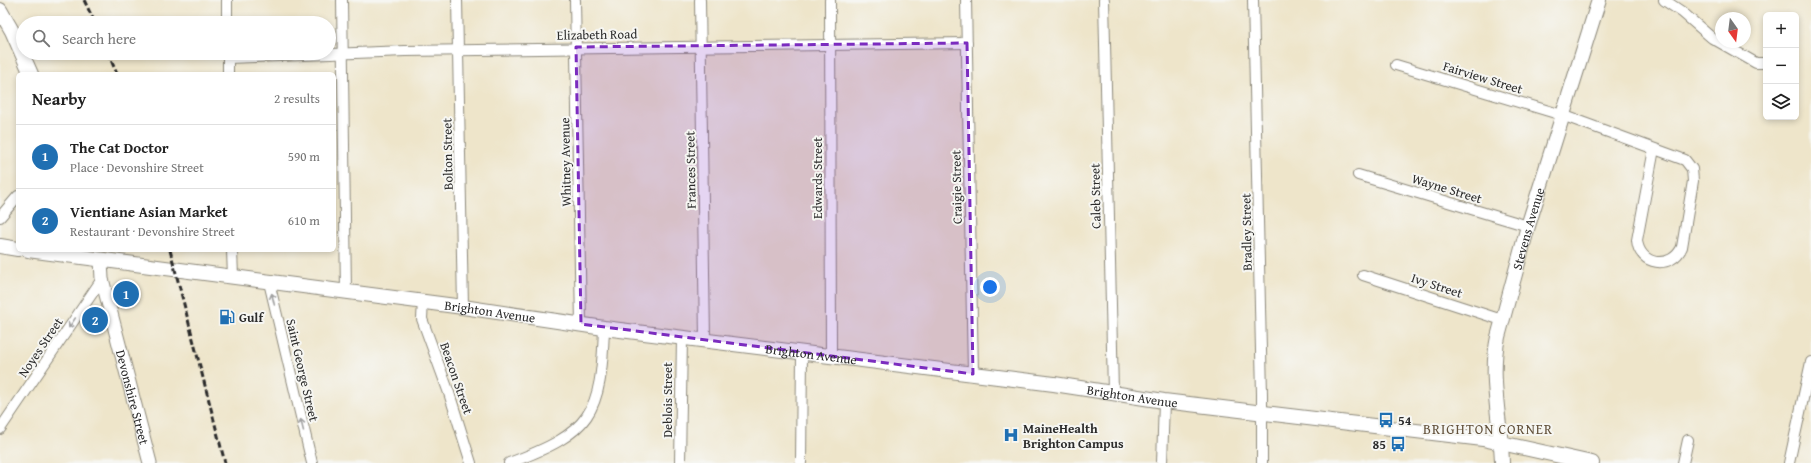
<!DOCTYPE html>
<meta charset="utf-8">
<style>
:root{--surface:#fff;--page:#f6f6f6;--text:#222;--muted:#767676;--line:#e0e0e0;--accent:#1f6fb2}
body{margin:0;font-family:"Gentium Book Plus",serif;background:var(--page);color:var(--text)}
.controls{position:absolute;right:12px;top:12px;display:grid;overflow:hidden;border-radius:6px;box-shadow:0 2px 6px #0003}
.controls button{width:36px;height:36px;display:grid;place-items:center;padding:0;border:0;border-bottom:1px solid var(--line);background:var(--surface);color:var(--text);font:20px sans-serif}
.compass{position:absolute;left:1715px;top:12px;width:36px;height:36px;border-radius:50%;background:var(--surface);box-shadow:0 2px 6px #0003;rotate:166deg}
.you{position:absolute;left:990px;top:287px;width:14px;height:14px;margin:-10px;border:3px solid #fff;border-radius:50%;background:#1a73e8;box-shadow:0 0 0 6px #1a73e833}
.badge{display:grid;place-items:center;width:26px;height:26px;border-radius:50%;background:var(--accent);color:#fff;font-size:13px;font-weight:700}
.pin{position:absolute;translate:-50% -50%;border:2px solid #fff;box-shadow:0 1px 4px #0006}
.list{margin:0;padding:0;list-style:none}
h2{display:flex;justify-content:space-between;align-items:center;height:52px;margin:0;padding:0 16px;font-size:17px}
h2 small{font-size:13px;font-weight:400;color:var(--muted)}
.list li{display:grid;grid-template-columns:26px 1fr auto;gap:12px;align-items:center;box-sizing:border-box;height:64px;padding:0 16px;border-top:1px solid var(--line)}
.list b{display:block;font-size:15px;white-space:nowrap}
.list p{margin:0;font-size:13px;white-space:nowrap;color:var(--muted)}
.list em{font-size:13px;font-style:normal;color:var(--muted)}
.icon{flex:none;width:22px;height:22px;fill:none;stroke:currentColor;stroke-width:2;stroke-linecap:round;stroke-linejoin:round}
.map{position:relative;flex:none;width:1811px;height:463px;overflow:hidden}
.search{position:absolute;background:var(--surface);box-shadow:0 2px 6px #0003;left:16px;top:16px;width:320px;height:44px;display:flex;align-items:center;gap:10px;box-sizing:border-box;padding:0 14px;border-radius:22px;color:var(--muted);font-size:15px}
.panel{position:absolute;background:var(--surface);box-shadow:0 2px 6px #0003;left:16px;top:72px;width:320px;height:180px;border-radius:6px}
.map>svg:first-child{display:block}
.lines{fill:none;stroke-linecap:round;stroke-linejoin:round}
.minor-casing{stroke:#8c887a;stroke-width:12}
.tertiary-casing{stroke:#8c887a;stroke-width:15}
.secondary-casing{stroke:#8c887a;stroke-width:16}
.minor{stroke:#fff;stroke-width:10}
.tertiary{stroke:#fff;stroke-width:13}
.secondary{stroke:#fff;stroke-width:14}
.rail{stroke:#2b2b2b;stroke-width:3;stroke-dasharray:6 3;stroke-linecap:butt}
.oneway{stroke:#a0a0a0}
.marked{fill:#7b2cbf;fill-opacity:0.2;stroke:#7b2cbf;stroke-width:3;stroke-dasharray:8 5;stroke-linejoin:round}
.labels{text-anchor:middle;stroke-width:4;stroke-linejoin:round;paint-order:stroke}
.street-label{font-size:13px;fill:#2b2b2b;stroke:#f6f6f2}
.poi-label{font-size:13px;font-weight:bold;fill:#2b2b2b;stroke:#f6f6f2;text-anchor:start}
.neighbourhood-label{font-size:14px;letter-spacing:1px;fill:#63523c;stroke:#f6f6f2}
</style>
<div class="map">
<svg width="1811" height="463" viewBox="0 0 1811 463">
<rect width="100%" height="100%" fill="#f6f6f2"/>
<filter id="ink" filterUnits="userSpaceOnUse"><feTurbulence type="fractalNoise" baseFrequency=".025" numOctaves="2"/><feDisplacementMap in="SourceGraphic" scale="8" xChannelSelector="R" yChannelSelector="G"/><feConvolveMatrix kernelMatrix="1 2 1 2 8 2 1 2 1" color-interpolation-filters="sRGB"/></filter>
<filter id="wash" filterUnits="userSpaceOnUse"><feTurbulence type="fractalNoise" baseFrequency=".012" numOctaves="4" result="noise"/><feDisplacementMap in="SourceGraphic" scale="16" xChannelSelector="R" yChannelSelector="G"/><feGaussianBlur stdDeviation="0.9" result="paint"/><feColorMatrix in="noise" values="0 0 0 0 0 0 0 0 0 0 0 0 0 0 0 0 0 1.4 0 .05"/><feComposite in="paint" operator="in"/></filter>
<g filter="url(#wash)">
<rect width="100%" height="100%" fill="#eee5ca"/>
</g>
<g filter="url(#ink)">
<g class="lines">
<defs>
<g id="minor">
<polyline points="227,0 227,23"/>
<polyline points="342,0 346,292"/>
<polyline points="457,0 463,307"/>
<polyline points="575,0 581,324"/>
<polyline points="700,0 705,340"/>
<polyline points="830,0 831,356"/>
<polyline points="966,0 973,374"/>
<polyline points="1104,0 1113,392"/>
<polyline points="1253,0 1262,394 1262,463"/>
<polyline points="1664,0 1682,12 1712,38 1756,63 1763,63"/>
<polyline points="228,53 228,74"/>
<polyline points="228,58 405,51 967,43"/>
<path d="M1396 65 1562 115 1685 160 1692 169 1693 181 1682 247C1672 270 1639 266 1637 240L1654 149"/>
<polyline points="1358,175 1528,226"/>
<polyline points="0,217 18,196"/>
<polyline points="232,250 233,277"/>
<polyline points="1363,275 1502,320"/>
<polyline points="269,282 312,463"/>
<polyline points="423,301 422,319 449,393 471,463"/>
<polyline points="0,429 102,279"/>
<path d="M509 463C592 432 601 415 604 328"/>
<polyline points="680,463 682,338"/>
<polyline points="801,463 802,353"/>
<polyline points="1162,463 1164,401"/>
<polyline points="1683,463 1688,440"/>
<polyline points="1789,463 1811,362"/>
</g>
<g id="tertiary">
<path id="s1" d="M101 260 102 279 150 463"/>
</g>
<g id="secondary">
<polyline points="0,10 12,31 31,74"/>
<polyline points="0,246 18,249"/>
<path id="s2" d="M28 250 463 307 604 328 1054 384 1164 401 1483 439 1592 463"/>
<path id="s3" d="M1502 463C1501 421 1489 378 1498 337L1528 226 1599 0"/>
</g>
</defs>
<use href="#minor" class="minor-casing"/>
<use href="#tertiary" class="tertiary-casing"/>
<use href="#secondary" class="secondary-casing"/>
<use href="#minor" class="minor"/>
<use href="#tertiary" class="tertiary"/>
<use href="#secondary" class="secondary"/>
<g class="rail">
<polyline points="84,0 95,23"/>
<polyline points="108,53 117,74"/>
<polyline points="170,250 225,463"/>
</g>
</g>
<defs><path id="oneway-shaft" d="M-6 0H5M1.5-3L5.5 0L1.5 3" fill="none" stroke-width="1.6" stroke-linecap="round" stroke-linejoin="round"/></defs>
<g class="oneway">
<use href="#oneway-shaft" transform="translate(273 299) rotate(-103)"/>
<use href="#oneway-shaft" transform="translate(72 323) rotate(124)"/>
<use href="#oneway-shaft" transform="translate(302 425) rotate(-104)"/>
</g>
</g>
<path class="marked" d="M967 43 973 374 581 324 576 47Z"/>
<defs>
<symbol id="fuel-bare" viewBox="-9 -9 18 18"><path d="M-5.5-6h7V0h2V4h1.3V-2.5L3-4.5l.8-.8L6-3V5H2.5V1h-1V6h-7ZM-4.2-4.7v3.2H.2V-4.7Z" fill="#1f6fb2" stroke="#f6f6f2" stroke-width="2.5" paint-order="stroke"/></symbol>
<symbol id="bus-bare" viewBox="-9 -9 18 18"><path d="M-5-6H5V4H4V6H2V4H-2V6H-4V4H-5ZM-3.5-4V0h7V-4ZM-3.5 1.2v1.5H-2V1.2ZM2 1.2v1.5H3.5V1.2Z" fill="#1f6fb2" stroke="#f6f6f2" stroke-width="2.5" paint-order="stroke"/></symbol>
<symbol id="hospital-bare" viewBox="-9 -9 18 18"><path d="M-5-5h3v3.5h4V-5h3V5h-3V1.5h-4V5h-3Z" fill="#1f6fb2" stroke="#f6f6f2" stroke-width="2.5" paint-order="stroke"/></symbol>
</defs>
<g fill-rule="evenodd">
<use href="#fuel-bare" x="216" y="306" width="22" height="22"/>
<use href="#bus-bare" x="1375" y="409" width="22" height="22"/>
<use href="#hospital-bare" x="1000" y="424" width="22" height="22"/>
<use href="#bus-bare" x="1387" y="433" width="22" height="22"/>
</g>
<g class="labels">
<g class="street-label">
<text transform="translate(597 34) rotate(-1)" y="5">Elizabeth Road</text>
<text transform="translate(1483 77) rotate(17)" y="5">Fairview Street</text>
<text transform="translate(447 154) rotate(-91)" y="5">Bolton Street</text>
<text transform="translate(565 162) rotate(-91)" y="5">Whitney Avenue</text>
<text transform="translate(690 170) rotate(-91)" y="5">Frances Street</text>
<text transform="translate(817 178) rotate(-90)" y="5">Edwards Street</text>
<text transform="translate(956 187) rotate(-91)" y="5">Craigie Street</text>
<text transform="translate(1447 188) rotate(17)" y="5">Wayne Street</text>
<text transform="translate(1095 196) rotate(-91)" y="5">Caleb Street</text>
<text dy="5" stroke="none"><textPath href="#s3" startOffset="239">Stevens Avenue</textPath></text>
<text transform="translate(1246 232) rotate(-91)" y="5">Bradley Street</text>
<text transform="translate(1437 285) rotate(18)" y="5">Ivy Street</text>
<text dy="5" stroke="none"><textPath href="#s2" startOffset="466">Brighton Avenue</textPath></text>
<text transform="translate(40 347) rotate(-56)" y="5">Noyes Street</text>
<text dy="5" stroke="none"><textPath href="#s2" startOffset="790">Brighton Avenue</textPath></text>
<text transform="translate(303 370) rotate(77)" y="5">Saint George Street</text>
<text transform="translate(457 378) rotate(71)" y="5">Beacon Street</text>
<text dy="5" stroke="none"><textPath href="#s2" startOffset="1114">Brighton Avenue</textPath></text>
<text dy="5" stroke="none"><textPath href="#s1" startOffset="141">Devonshire Street</textPath></text>
<text transform="translate(667 400) rotate(-90)" y="5">Deblois Street</text>
</g>
<g class="poi-label">
<text x="239" y="322">Gulf</text>
<text x="1398" y="425">54</text>
<text x="1023" y="433">MaineHealth<tspan x="1023" dy="15">Brighton Campus</tspan></text>
<text x="1386" y="449" text-anchor="end">85</text>
</g>
<g class="neighbourhood-label">
<text x="1488" y="434">BRIGHTON CORNER</text>
</g>
</g>
</svg>
<div class="controls">
<button>+</button>
<button>−</button>
<button><svg class="icon" aria-label="layers" viewBox="0 0 24 24"><path d="M12 4l9 5-9 5-9-5zM3 14l9 5 9-5"/></svg></button>
</div>
<svg class="compass" viewBox="-18 -18 36 36"><path d="M0-13l5 13h-10z" fill="#e53935"/><path d="M0 13l5-13h-10z" fill="#767676"/></svg>
<div class="you"></div>
<div class="pin badge" style="left:126px;top:294px">1</div>
<div class="pin badge" style="left:95px;top:320px">2</div>
<div class="search"><svg class="icon" aria-label="search" viewBox="0 0 24 24"><circle cx="10" cy="10" r="6"/><path d="M15 15l6 6"/></svg>Search here</div>
<section class="panel">
<h2>Nearby<small>2 results</small></h2>
<ul class="list">
<li><span class="badge">1</span><div><b>The Cat Doctor</b><p>Place · Devonshire Street</p></div><em>590 m</em></li>
<li><span class="badge">2</span><div><b>Vientiane Asian Market</b><p>Restaurant · Devonshire Street</p></div><em>610 m</em></li>
</ul>
</section>
</div>
